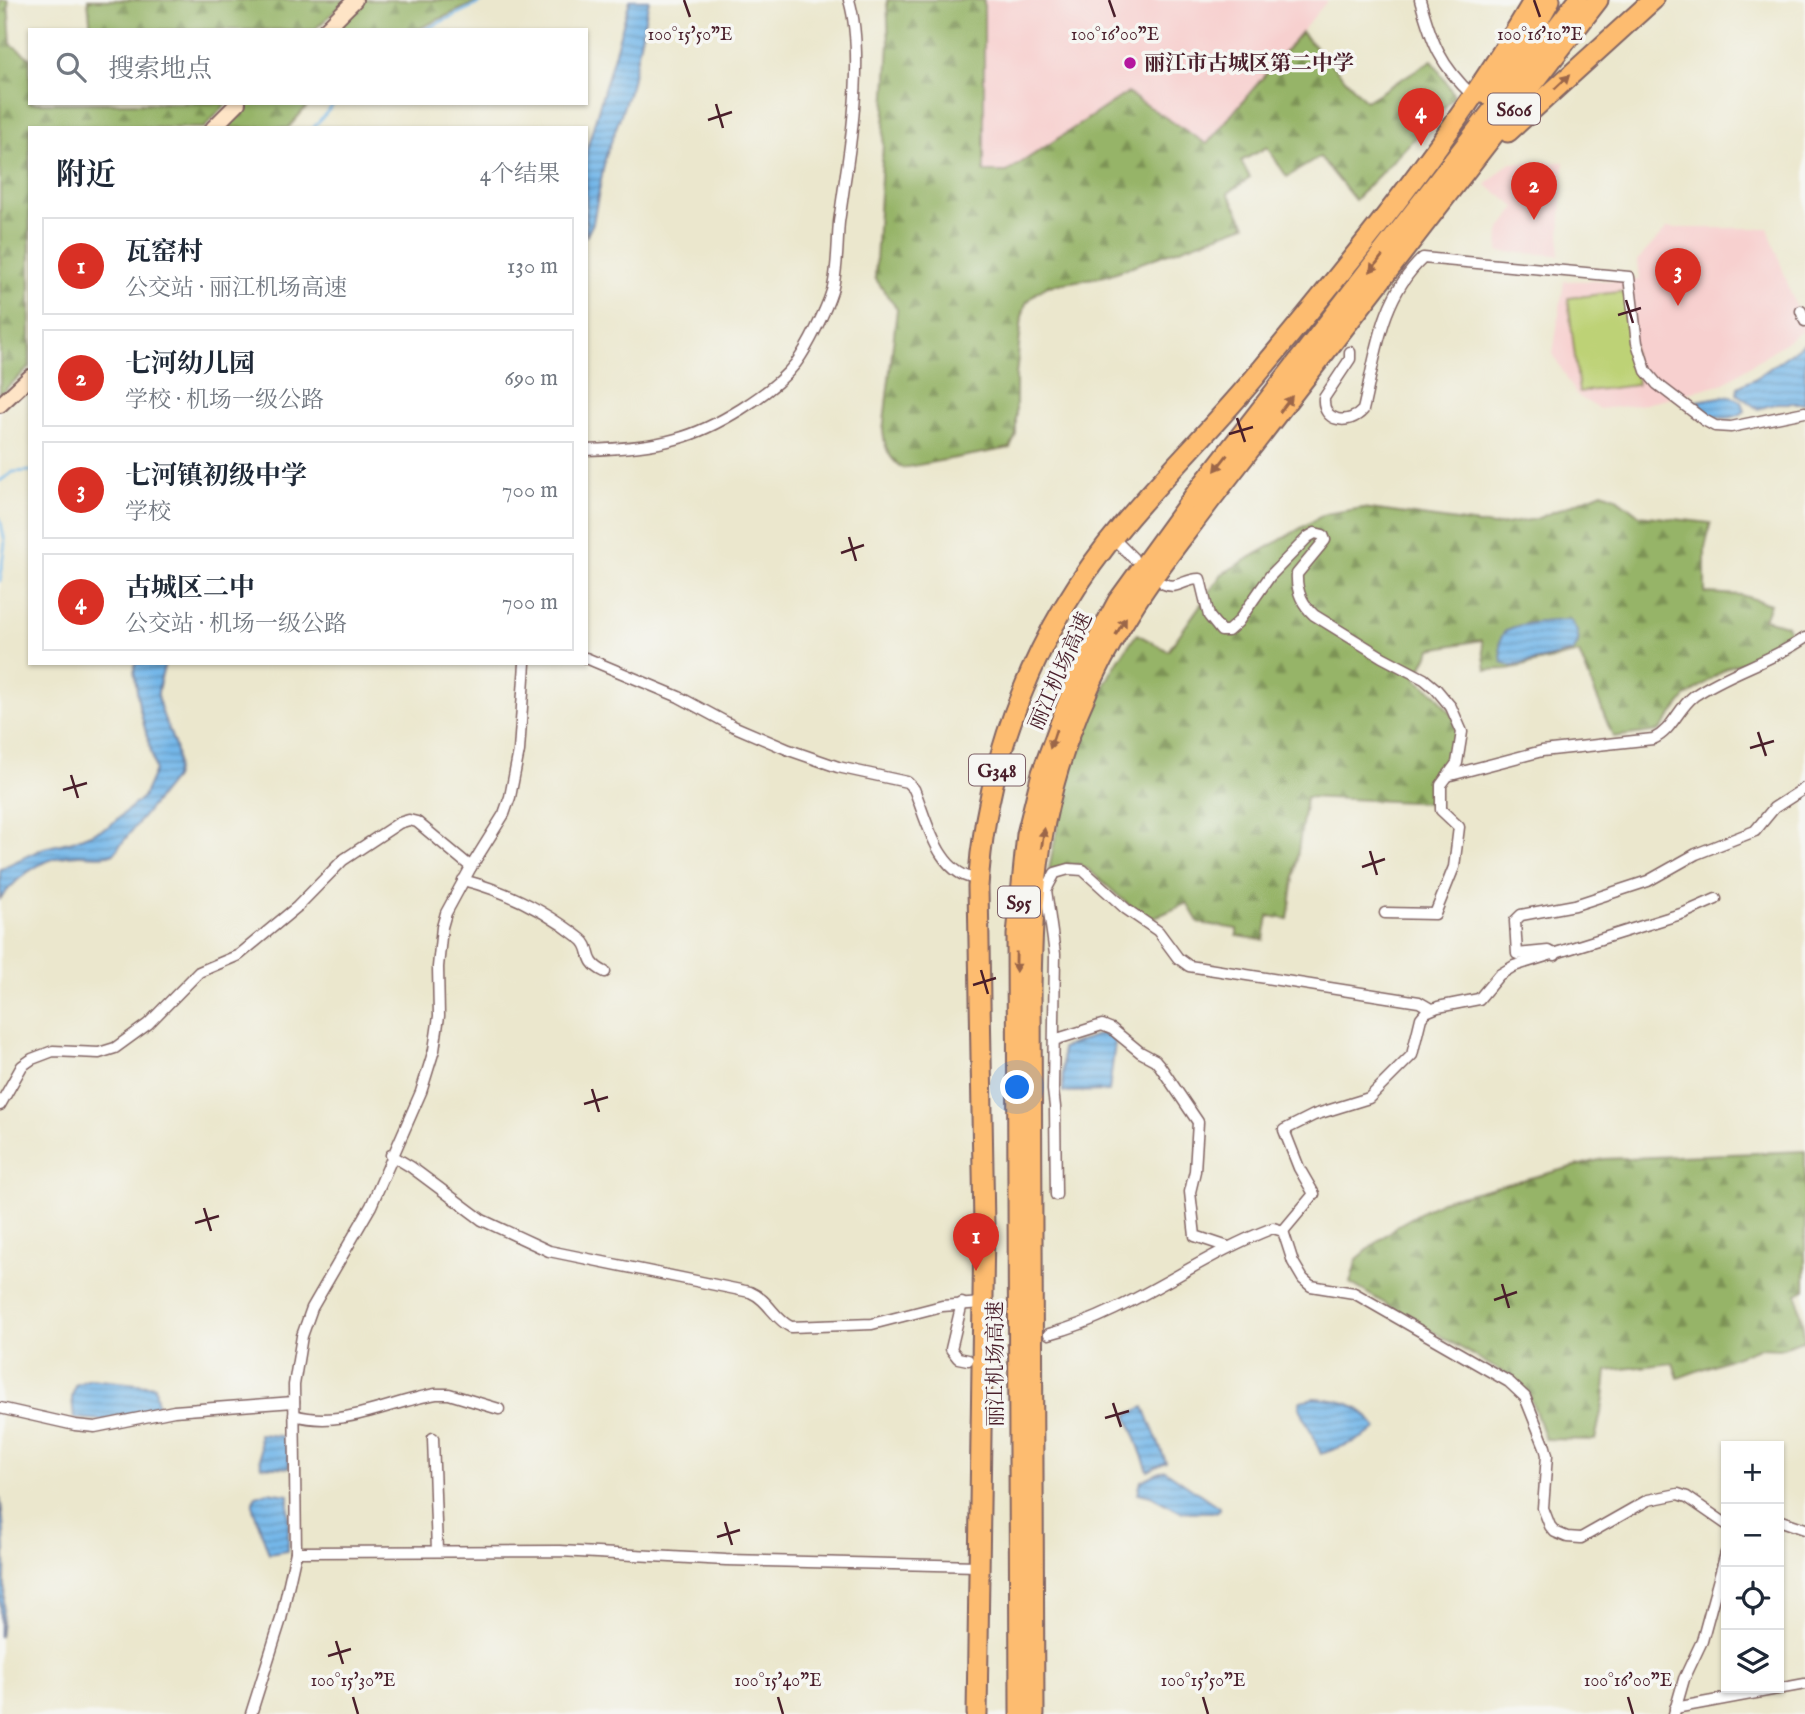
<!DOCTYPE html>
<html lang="zh">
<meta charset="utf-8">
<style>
:root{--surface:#fff;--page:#f2f2f3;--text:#1f2937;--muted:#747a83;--line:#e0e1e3;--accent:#d93025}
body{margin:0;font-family:"IM FELL English","Noto Serif SC",serif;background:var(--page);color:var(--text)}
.controls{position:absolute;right:21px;bottom:21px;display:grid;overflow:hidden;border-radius:0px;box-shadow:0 2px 5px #0004}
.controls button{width:63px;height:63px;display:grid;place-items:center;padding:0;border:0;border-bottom:2px solid var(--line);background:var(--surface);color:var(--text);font:35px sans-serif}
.you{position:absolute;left:1018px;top:1088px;width:24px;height:24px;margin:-18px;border:5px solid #fff;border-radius:50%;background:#1a73e8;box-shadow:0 0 0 10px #1a73e833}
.badge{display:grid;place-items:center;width:46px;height:46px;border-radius:50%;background:var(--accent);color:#fff;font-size:23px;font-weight:700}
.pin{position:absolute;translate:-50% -58px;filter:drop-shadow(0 2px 4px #0008)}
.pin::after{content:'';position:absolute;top:37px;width:24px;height:21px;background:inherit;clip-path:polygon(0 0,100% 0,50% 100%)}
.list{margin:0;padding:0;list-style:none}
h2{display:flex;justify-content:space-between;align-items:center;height:91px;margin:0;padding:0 28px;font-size:30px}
h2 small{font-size:23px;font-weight:400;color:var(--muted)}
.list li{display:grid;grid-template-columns:46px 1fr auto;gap:21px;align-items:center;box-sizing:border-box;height:98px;margin:0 14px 14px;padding:0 14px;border:2px solid var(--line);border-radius:0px}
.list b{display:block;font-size:26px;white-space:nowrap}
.list p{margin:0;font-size:23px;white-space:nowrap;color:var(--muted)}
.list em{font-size:23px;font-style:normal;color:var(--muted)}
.icon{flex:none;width:38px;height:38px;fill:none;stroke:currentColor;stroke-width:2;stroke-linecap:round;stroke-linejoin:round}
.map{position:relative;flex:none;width:1805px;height:1714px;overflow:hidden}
.search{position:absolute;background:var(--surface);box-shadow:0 2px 5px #0004;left:28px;top:28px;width:560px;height:77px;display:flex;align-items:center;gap:18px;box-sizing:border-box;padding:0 24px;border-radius:0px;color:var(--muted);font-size:26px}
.panel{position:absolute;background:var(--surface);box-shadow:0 2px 5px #0004;left:28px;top:126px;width:560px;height:539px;border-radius:0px}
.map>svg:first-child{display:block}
.built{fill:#f7d0cf}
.forest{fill:url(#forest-firs);stroke:#706a49;stroke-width:2}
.garden{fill:#bdd276;stroke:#847850;stroke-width:2}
.water{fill:url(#water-rules);stroke:#5f6b8a;stroke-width:2}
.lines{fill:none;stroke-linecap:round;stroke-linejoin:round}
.stream{stroke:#74b7e9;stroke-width:2.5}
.street-tunnel{stroke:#cbbfad;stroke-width:10;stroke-dasharray:10 5;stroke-linecap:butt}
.street-casing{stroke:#826564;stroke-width:13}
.secondary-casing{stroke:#826564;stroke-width:18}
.highway-casing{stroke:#826564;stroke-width:23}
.street{stroke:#fff;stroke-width:10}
.secondary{stroke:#fee4c6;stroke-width:14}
.highway{stroke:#fdbc70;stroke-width:19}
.oneway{fill:#9b664a}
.ticks{fill:none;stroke:#4a1f2b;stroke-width:2.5}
.poi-dot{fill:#b5179e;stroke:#f6f6f2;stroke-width:2.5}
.labels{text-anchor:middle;stroke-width:7;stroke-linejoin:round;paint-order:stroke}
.shield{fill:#f6f6f2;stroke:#7e6067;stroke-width:2}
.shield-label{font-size:19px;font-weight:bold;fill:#4a1f2b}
.poi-label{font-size:21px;font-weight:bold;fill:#4a1f2b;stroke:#f6f6f2;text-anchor:start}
.street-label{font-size:21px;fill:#4a1f2b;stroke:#f6f6f2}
.ticks-label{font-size:18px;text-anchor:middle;fill:#4a1f2b;stroke:#f6f6f2;stroke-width:7;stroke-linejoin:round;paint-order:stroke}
</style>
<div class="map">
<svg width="1805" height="1714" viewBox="0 0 1805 1714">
<defs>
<pattern id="forest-firs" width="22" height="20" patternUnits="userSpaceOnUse" patternTransform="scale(1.75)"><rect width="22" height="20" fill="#96b467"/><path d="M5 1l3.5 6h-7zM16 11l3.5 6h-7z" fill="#7c9255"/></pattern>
<pattern id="water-rules" width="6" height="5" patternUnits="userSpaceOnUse" patternTransform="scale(1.75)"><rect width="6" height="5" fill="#74b7e9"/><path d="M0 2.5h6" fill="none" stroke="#6194bd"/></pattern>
</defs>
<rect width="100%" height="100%" fill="#f6f6f2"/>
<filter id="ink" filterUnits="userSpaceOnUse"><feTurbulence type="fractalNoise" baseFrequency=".0143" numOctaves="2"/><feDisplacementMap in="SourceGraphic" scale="14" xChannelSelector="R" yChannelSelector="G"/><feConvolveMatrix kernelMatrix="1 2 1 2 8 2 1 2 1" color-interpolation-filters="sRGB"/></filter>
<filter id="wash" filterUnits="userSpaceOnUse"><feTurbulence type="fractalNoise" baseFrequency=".00686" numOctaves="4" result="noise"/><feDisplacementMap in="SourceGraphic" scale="28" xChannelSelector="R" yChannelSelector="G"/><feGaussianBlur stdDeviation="1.57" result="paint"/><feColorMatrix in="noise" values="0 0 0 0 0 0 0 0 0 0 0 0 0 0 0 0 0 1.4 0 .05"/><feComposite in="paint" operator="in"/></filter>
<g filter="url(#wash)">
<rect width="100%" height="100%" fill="#ebe7cd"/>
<g class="built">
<polygon points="984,0 1328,0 1207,144 1127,93 1007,172 983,172"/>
<polygon points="1564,162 1559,255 1498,252 1499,232 1516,207 1486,185 1509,163"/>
<polygon points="1667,228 1768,228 1804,330 1724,383 1646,404 1599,409 1576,395 1553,354 1564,281 1639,280 1637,261"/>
</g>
<g class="forest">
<polygon points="0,0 8,0 11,44 30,58 30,103 227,103 204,128 30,128 30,367 0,394"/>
<polygon points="88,0 343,0 345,2 314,30 91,30"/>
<polygon points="362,0 481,0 416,30 333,30"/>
<path d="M887 0H984V172H1007L1127 93 1207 144 1301 32 1366 101 1432 60 1455 96 1355 200 1320 157 1287 177 1267 147 1241 161 1250 178 1228 193 1246 225 1105 276 1048 286 1036 293 1026 303 1022 317 1016 376V435L1010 448 902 468C888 457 885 448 883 431L897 309 875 278 889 43Z"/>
<polygon points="247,103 310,103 288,128 222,128"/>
<path d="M1602 492 1615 497 1639 515 1711 523 1705 548V593L1741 595 1770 604 1764 619 1787 625 1793 640 1766 656 1728 667 1686 697 1659 731 1613 737 1579 653 1508 669 1486 670 1482 640 1431 649 1416 679 1436 694 1456 721 1458 732 1449 770 1436 781 1432 803 1306 797 1288 919 1268 916 1264 940 1237 936V929L1199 923 1187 903 1147 921 1088 869 1077 864 1049 870C1064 789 1085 699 1137 634L1168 651 1222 574 1325 514 1363 508 1493 526 1536 519Z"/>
<polygon points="1805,1151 1805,1290 1797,1294 1805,1340 1780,1349 1759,1348 1678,1378 1673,1363 1607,1371 1604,1399 1595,1440 1545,1439 1530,1396 1519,1382 1350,1283 1357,1259 1395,1227 1441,1201 1603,1159"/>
</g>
<polygon class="garden" points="1626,291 1637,385 1579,392 1568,298"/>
<g class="water">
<polygon points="630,0 649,0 631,86 605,159 593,223 586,237 586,152"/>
<polygon points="1805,343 1805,403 1777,403 1758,409 1737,394 1738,387 1756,378"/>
<path d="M1726 396C1736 397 1743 401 1745 411 1730 423 1706 419 1697 401Z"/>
<path d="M1570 620C1578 630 1583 642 1572 652L1512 666 1502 662C1501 654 1498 642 1503 634 1511 622 1556 621 1570 620Z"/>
<path d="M135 663H165C163 673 157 687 158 696 161 725 185 745 174 778L114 853C102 858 93 855 81 855 47 854 20 874 0 899V869L44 848 73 841 108 827 143 797 155 770 154 763 139 706 134 669Z"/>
<polygon points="1102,1033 1108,1035 1115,1042 1109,1091 1063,1092 1062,1048"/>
<polygon points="90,1379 155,1386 158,1408 102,1420 74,1418 72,1398 75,1385"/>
<path d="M1314 1398C1343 1400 1360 1403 1377 1429L1354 1442 1321 1454 1299 1406 1300 1401Z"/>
<polygon points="1144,1407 1166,1462 1148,1471 1127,1415"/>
<polygon points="259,1434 288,1437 289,1468 261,1466"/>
<polygon points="1165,1470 1219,1507 1219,1510 1216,1512 1181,1512 1151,1496 1138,1493 1141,1481"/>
<polygon points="268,1492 289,1495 288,1551 269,1554 253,1508 253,1501 256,1496"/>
<path d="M0 1496C7 1543 7 1589 0 1637Z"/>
</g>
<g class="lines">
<g class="stream">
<polyline points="551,0 564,0"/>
<polyline points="424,30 486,0"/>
<polyline points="313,128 335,103"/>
<polyline points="0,481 13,472 30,471"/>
<polyline points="0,518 5,542 0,581"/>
</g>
</g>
</g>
<g filter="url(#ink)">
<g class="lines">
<g class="street-tunnel">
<polyline points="1312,323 1350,352"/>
<polyline points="979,1358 1021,1344"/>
</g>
<defs>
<g id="street">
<path d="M1420 0C1432 43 1440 65 1473 96"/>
<polyline points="1801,311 1805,321"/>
<path d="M1350 352V359L1324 398C1322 422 1349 426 1363 410 1376 356 1380 298 1423 258L1629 277 1637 343 1646 371 1657 384 1704 420 1715 426 1731 427 1805 412"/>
<path d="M586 450C616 449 648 447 676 439 714 429 772 394 796 363 808 347 826 310 832 291 838 269 837 245 839 222 841 208 843 194 845 180 853 130 863 48 849 0"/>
<polyline points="1113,538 1133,558"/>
<path d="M1164 584C1178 590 1186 578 1200 579L1209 616 1221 631H1228L1238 622 1270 576 1308 537 1315 533 1323 535 1325 540 1297 574C1296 591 1302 604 1314 615L1382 657 1424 679 1436 689 1451 707 1462 732 1457 763 1441 785V810L1459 827 1454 867 1435 914 1385 913"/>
<path d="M586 658 679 697 733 726 789 750 838 767 907 782 914 789C927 820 938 877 979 879"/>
<path d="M1447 776 1542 751 1653 739C1672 731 1678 708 1694 696 1729 672 1770 662 1805 638"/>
<path d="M463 880C506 891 546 911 581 939 594 949 582 961 605 972"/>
<polyline points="1555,955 1548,951 1517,954 1515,921 1521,915 1575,905 1648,881 1696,854 1755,831 1774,808 1805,788"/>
<polyline points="1054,1040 1102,1025 1112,1029 1140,1052 1155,1060 1160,1066 1198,1122 1195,1171 1190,1192 1195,1236 1228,1247"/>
<polyline points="0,1105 22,1066 32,1059 53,1051 99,1053 115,1048 148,1024 199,972 239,955 297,907 343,860 399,823 409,820 417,822 471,867"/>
<path d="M391 1155 411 1167 482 1220 549 1251 750 1292C769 1300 774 1319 791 1327L872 1324 942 1306 982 1303"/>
<polyline points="1056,1195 1055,1107 1053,1090 1055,954 1046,890 1055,873 1069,869 1083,870 1126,909 1158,931 1178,958 1189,966 1419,1002 1431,1009"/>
<polyline points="1283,1231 1314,1194 1299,1168 1284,1130 1314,1115 1369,1098 1412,1055 1421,1018 1426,1012 1438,1007 1479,999 1499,975 1514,966 1684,913 1716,899"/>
<polyline points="962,1303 951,1349 958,1358 968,1360"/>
<path d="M1049 1334C1130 1313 1196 1257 1273 1228L1283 1231 1293 1262 1303 1279 1311 1286 1354 1293 1509 1382 1525 1397 1545 1447 1547 1455 1543 1508 1550 1526 1555 1532 1567 1537 1581 1538 1648 1500 1678 1494 1687 1497 1726 1524"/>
<polyline points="0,1408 75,1425 95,1427 174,1411 294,1402"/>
<path d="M294 1415C343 1429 388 1402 436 1394H449L499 1409"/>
<polyline points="433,1438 437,1551"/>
<polyline points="1779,1520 1805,1529"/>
<polyline points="296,1552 560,1551 726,1560 978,1566"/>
<polyline points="1675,1708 1805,1684"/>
<polyline points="251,1714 281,1619 296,1552 294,1385 302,1336 312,1308 371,1206 421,1092 434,1050 439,1016 438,967 442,927 446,913 471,867 504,814 510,797 519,751 525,663"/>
<polyline points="1674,1714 1684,1679 1702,1641 1726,1553"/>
</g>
<g id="secondary">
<polyline points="325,30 355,0"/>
<polyline points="213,128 238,103"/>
<polyline points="0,405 30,377"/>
</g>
<g id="highway">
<polyline points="1489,96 1530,36 1550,0"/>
<polyline points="1508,132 1653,0"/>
<path d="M977 1714 984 1226 978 887C986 756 1037 626 1122 526 1167 472 1217 424 1261 370 1359 252 1456 133 1534 0"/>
<polyline points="1020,1714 1017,935 1027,834 1042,773 1077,678 1118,601 1197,492 1578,0"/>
<path d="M1034 1714 1031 988C1032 932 1034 877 1045 822 1060 748 1090 674 1131 610 1154 572 1183 537 1209 502L1598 0"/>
</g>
</defs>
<use href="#street" class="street-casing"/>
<use href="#secondary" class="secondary-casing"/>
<use href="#highway" class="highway-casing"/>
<use href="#street" class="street"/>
<use href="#secondary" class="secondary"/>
<use href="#highway" class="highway"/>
</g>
<defs><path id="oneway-solid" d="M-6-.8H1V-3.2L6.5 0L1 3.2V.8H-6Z" transform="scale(1.75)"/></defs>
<g class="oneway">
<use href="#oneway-solid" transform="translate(1562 82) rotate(-43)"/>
<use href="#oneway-solid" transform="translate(1376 264) rotate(128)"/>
<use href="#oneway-solid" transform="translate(1286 404) rotate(-52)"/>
<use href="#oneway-solid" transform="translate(1221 463) rotate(128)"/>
<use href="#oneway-solid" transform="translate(1121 626) rotate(-59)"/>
<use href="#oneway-solid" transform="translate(1053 739) rotate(108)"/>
<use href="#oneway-solid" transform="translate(1043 838) rotate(-81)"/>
<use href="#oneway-solid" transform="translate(1016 962) rotate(91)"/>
</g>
</g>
<path class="ticks" d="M684 0 690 17M1109 0 1115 17M1534 0 1540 17M716 104 723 128M708 120 732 112M1626 300 1633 323M1618 315 1641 308M1237 418 1245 442M1229 434 1253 427M849 537 856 561M841 553 864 545M1758 732 1766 756M1750 748 1774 741M71 775 78 798M63 790 87 783M1370 851 1377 875M1362 867 1385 859M981 970 988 994M973 985 996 978M592 1089 599 1112M584 1104 608 1097M204 1208 211 1231M195 1223 219 1216M1502 1284 1509 1308M1494 1300 1517 1292M1113 1403 1121 1427M1105 1418 1129 1411M725 1522 732 1545M717 1537 740 1530M336 1641 343 1664M328 1656 351 1649M353 1697 358 1714M778 1697 783 1714M1203 1697 1208 1714M1628 1697 1633 1714"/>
<circle class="poi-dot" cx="1130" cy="63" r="7"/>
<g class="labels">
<g class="shield">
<rect x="1488" y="93.5" width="52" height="31" rx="5"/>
<rect x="969" y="754.5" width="56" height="31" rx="5"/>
<rect x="998" y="886.5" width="42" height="31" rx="5"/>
</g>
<g class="shield-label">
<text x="1514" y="116">S606</text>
<text x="997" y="777">G348</text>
<text x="1019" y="909">S95</text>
</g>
<g class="poi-label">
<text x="1144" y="70">丽江市古城区第二中学</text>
</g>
<g class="street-label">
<text transform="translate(1060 671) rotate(-66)" y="7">丽江机场高速</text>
<text transform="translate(995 1364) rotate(-90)" y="7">丽江机场高速</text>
</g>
</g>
<g class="ticks-label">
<text x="690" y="40">100°15'50"E</text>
<text x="1115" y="40">100°16'00"E</text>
<text x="1540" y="40">100°16'10"E</text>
<text x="353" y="1686">100°15'30"E</text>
<text x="778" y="1686">100°15'40"E</text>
<text x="1203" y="1686">100°15'50"E</text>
<text x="1628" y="1686">100°16'00"E</text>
</g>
</svg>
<div class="controls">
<button>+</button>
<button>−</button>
<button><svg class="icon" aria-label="locate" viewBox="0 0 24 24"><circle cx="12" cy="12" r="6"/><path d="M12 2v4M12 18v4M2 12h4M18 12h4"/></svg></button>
<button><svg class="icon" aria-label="layers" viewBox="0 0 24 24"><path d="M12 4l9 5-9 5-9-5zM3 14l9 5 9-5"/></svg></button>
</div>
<div class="you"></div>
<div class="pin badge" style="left:976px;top:1271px">1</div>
<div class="pin badge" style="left:1534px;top:220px">2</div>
<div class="pin badge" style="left:1678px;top:306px">3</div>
<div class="pin badge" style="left:1421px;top:146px">4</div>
<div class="search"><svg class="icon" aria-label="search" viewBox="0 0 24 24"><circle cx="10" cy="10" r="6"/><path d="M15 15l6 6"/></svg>搜索地点</div>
<section class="panel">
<h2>附近<small>4个结果</small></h2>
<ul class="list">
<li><span class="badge">1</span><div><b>瓦窑村</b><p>公交站 · 丽江机场高速</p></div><em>130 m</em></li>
<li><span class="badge">2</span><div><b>七河幼儿园</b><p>学校 · 机场一级公路</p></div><em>690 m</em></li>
<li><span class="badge">3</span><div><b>七河镇初级中学</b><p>学校</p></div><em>700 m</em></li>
<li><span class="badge">4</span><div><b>古城区二中</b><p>公交站 · 机场一级公路</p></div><em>700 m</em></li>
</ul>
</section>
</div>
